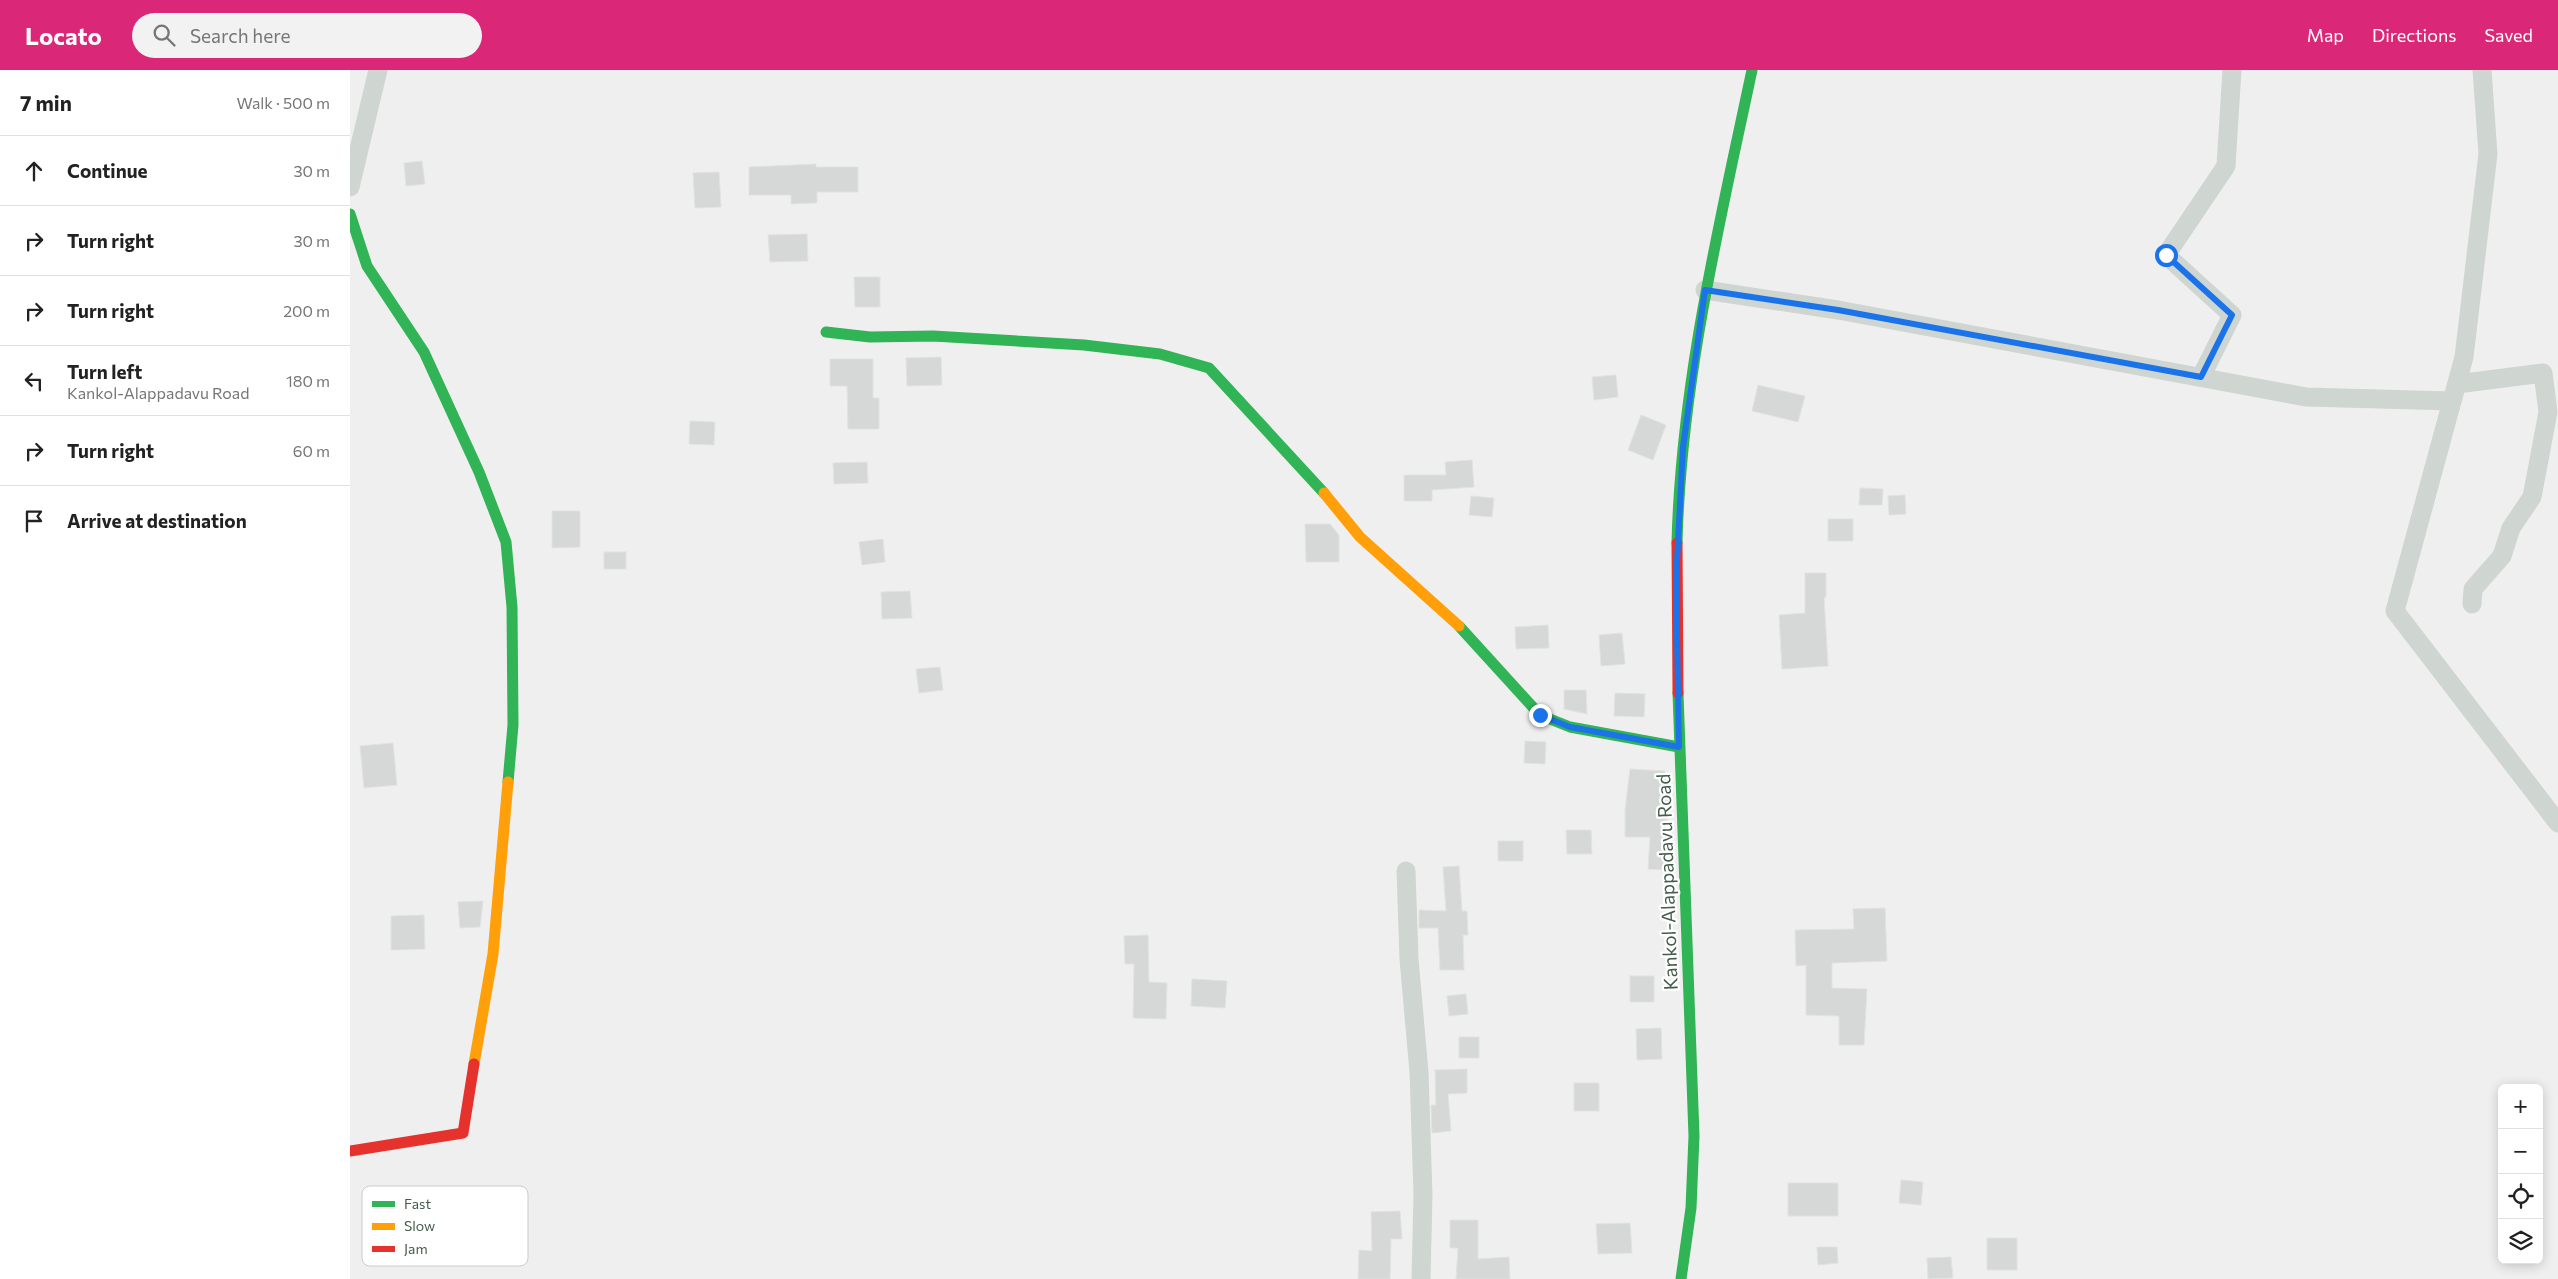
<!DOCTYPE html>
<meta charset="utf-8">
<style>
:root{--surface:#fff;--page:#f2f2f2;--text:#222;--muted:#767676;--line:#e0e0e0;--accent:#db2777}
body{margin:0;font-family:Commissioner,sans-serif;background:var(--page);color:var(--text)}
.controls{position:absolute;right:15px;bottom:15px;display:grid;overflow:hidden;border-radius:8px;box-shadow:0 2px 12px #0003}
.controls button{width:45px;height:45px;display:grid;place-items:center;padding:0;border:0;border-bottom:1px solid var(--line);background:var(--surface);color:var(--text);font:25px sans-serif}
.stop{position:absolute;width:15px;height:15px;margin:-11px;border:4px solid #1a73e8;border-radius:50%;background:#fff}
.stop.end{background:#1a73e8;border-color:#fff;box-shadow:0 1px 5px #0008}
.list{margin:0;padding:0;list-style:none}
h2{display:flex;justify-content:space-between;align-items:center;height:65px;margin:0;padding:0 20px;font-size:21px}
h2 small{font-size:16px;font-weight:400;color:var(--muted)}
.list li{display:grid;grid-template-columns:32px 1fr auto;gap:15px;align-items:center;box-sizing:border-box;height:70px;padding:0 20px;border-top:1px solid var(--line)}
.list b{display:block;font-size:19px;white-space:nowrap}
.list p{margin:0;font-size:16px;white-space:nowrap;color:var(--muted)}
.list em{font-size:16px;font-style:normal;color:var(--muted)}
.icon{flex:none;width:28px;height:28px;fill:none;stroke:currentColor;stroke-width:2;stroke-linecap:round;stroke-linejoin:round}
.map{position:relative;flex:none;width:2208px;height:1209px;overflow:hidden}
header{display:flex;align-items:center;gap:30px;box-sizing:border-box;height:70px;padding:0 25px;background:var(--accent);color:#fff}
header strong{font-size:24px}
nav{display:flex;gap:28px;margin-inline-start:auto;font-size:18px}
.search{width:350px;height:45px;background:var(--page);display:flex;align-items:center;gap:12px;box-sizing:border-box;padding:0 18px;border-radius:28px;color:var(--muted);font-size:19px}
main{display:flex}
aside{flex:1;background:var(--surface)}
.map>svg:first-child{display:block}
.building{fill:#d5d8d6;stroke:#e1e2e2}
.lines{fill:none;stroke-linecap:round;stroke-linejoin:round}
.street{stroke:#cfd5d1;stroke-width:19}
.fast{stroke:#30b455;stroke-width:11}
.slow{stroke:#ff9f0a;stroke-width:11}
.jam{stroke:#e5322d;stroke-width:11}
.route{stroke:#1a73e8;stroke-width:6}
.labels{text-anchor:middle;stroke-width:4.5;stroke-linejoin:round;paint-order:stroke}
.street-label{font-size:19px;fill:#455d4b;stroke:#fff}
.key{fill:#fff;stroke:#c7cec9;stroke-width:1}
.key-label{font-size:14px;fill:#455d4b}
</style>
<header>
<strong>Locato</strong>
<div class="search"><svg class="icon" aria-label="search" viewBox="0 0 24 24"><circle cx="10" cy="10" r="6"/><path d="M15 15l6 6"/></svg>Search here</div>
<nav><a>Map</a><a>Directions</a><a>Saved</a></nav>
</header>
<main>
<aside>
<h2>7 min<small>Walk · 500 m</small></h2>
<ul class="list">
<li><svg class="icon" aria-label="ahead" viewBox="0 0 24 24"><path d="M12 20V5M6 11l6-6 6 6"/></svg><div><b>Continue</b></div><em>30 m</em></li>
<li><svg class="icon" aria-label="right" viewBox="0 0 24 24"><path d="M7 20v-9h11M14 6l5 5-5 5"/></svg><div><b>Turn right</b></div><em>30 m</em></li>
<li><svg class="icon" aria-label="right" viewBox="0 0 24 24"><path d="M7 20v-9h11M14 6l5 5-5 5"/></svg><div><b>Turn right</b></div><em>200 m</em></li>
<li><svg class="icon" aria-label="left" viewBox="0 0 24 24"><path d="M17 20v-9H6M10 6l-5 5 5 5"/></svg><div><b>Turn left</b><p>Kankol-Alappadavu Road</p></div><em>180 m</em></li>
<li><svg class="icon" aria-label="right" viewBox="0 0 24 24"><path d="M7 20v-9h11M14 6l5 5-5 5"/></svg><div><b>Turn right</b></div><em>60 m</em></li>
<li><svg class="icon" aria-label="arrive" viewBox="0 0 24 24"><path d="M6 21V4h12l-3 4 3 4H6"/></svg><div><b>Arrive at destination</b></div></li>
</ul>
</aside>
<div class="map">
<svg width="2208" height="1209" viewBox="0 0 2208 1209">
<rect width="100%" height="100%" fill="#f0eff0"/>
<g class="building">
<polygon points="72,91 75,114 56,116 54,93"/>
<polygon points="466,94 466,97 508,97 508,122 467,122 467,133 441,134 441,125 399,125 399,97"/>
<polygon points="369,102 371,137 345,138 343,103"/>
<polygon points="457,164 458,191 420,192 418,165"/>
<polygon points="504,207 530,207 530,237 505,237"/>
<polygon points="591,287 592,315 557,316 556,288"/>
<polygon points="480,289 523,289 523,328 529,328 529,359 498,359 497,316 480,316"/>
<polygon points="1266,305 1268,327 1244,330 1242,307"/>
<polygon points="1408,315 1455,326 1448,352 1402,341"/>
<polygon points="1291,345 1316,355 1303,390 1278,380"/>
<polygon points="340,351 365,352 364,375 339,374"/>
<polygon points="1122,390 1124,417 1082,420 1082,431 1054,431 1054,405 1096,405 1095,392"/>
<polygon points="517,392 518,413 484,414 483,393"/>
<polygon points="1510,418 1533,419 1532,435 1509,435"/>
<polygon points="1555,425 1556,444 1539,445 1538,426"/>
<polygon points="1121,426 1144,428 1142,447 1119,445"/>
<polygon points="202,441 230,441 230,477 202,478"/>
<rect x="1478" y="449" width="25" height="22"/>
<polygon points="955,454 980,454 989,465 989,492 956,492"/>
<polygon points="533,469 535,492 512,495 509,472"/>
<rect x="254" y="482" width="22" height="17"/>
<polygon points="1455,503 1476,503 1476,527 1474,527 1478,596 1432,599 1429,545 1455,543"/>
<polygon points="560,521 562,548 532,549 531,522"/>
<polygon points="1198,555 1199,578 1166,579 1165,557"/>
<polygon points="1272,563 1275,594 1251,596 1249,565"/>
<polygon points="590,597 593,620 569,623 566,599"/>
<polygon points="1214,620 1236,620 1237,644 1214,639"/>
<polygon points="1265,623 1295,624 1294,647 1264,646"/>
<polygon points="1175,671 1196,672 1195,694 1174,693"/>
<polygon points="43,673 47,715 14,718 10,676"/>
<polygon points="1280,699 1315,701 1318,774 1316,800 1298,799 1300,767 1275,767 1275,740"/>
<polygon points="1216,760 1241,760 1242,784 1217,784"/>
<rect x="1148" y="771" width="25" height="20"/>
<polygon points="1109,796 1112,841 1117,841 1118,865 1113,865 1114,900 1090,900 1088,858 1069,858 1069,840 1096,841 1093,797"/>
<polygon points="133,831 130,857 110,858 108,832"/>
<polygon points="1535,838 1537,891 1482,893 1482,918 1517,919 1514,975 1489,975 1489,946 1456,945 1456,895 1446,896 1445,860 1504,859 1503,839"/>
<polygon points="74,845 75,879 41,880 41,846"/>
<polygon points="798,865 799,912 817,913 816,949 783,948 784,894 775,894 774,866"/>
<rect x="1280" y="906" width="24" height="26"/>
<polygon points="842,909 877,911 875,938 841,936"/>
<polygon points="1116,924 1118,944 1099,946 1097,926"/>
<polygon points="1311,958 1312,989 1287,990 1286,959"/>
<rect x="1109" y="967" width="20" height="21"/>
<polygon points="1117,999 1117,1023 1098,1024 1101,1061 1082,1063 1081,1035 1086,1035 1085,1000"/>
<rect x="1224" y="1013" width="25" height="28"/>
<polygon points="1551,1110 1573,1112 1571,1135 1549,1133"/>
<rect x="1438" y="1113" width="50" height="33"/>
<polygon points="1050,1141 1052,1169 1041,1169 1040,1209 1008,1209 1009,1180 1022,1181 1021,1142"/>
<polygon points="1100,1150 1128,1150 1128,1189 1159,1187 1160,1209 1106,1209 1108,1178 1100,1178"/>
<polygon points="1280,1153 1282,1183 1248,1184 1246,1154"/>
<rect x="1637" y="1168" width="30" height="32"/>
<polygon points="1467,1177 1487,1177 1488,1193 1468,1195"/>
<polygon points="1601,1187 1603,1208 1578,1209 1577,1188"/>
</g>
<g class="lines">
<g class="street">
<polyline points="2132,0 2138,84 2114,287 2045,541 2208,753"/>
<polyline points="0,117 28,0"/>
<polyline points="1355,220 1488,240 1956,327 2102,331"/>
<polyline points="1851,307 1882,245 1816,185 1876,96 1882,0"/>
<polyline points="2107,314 2193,303 2198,342 2182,427 2161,458 2152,486 2123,519 2122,534"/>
<polyline points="1056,801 1059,889 1069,1002 1073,1125 1071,1209"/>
</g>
<g class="fast">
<polyline points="0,144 17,196 74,282 129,402 156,472 162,537 163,655 158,712"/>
<polyline points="476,262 520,267 583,266 734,275 810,284 859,298 974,423"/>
<path d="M1327 473C1331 313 1369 156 1402 0"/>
<polyline points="1109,556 1190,645 1220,657 1329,677"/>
<polyline points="1328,623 1344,1066 1341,1138 1331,1209"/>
</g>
<g class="slow">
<polyline points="974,423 1010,467 1109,556"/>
<polyline points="124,994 143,884 158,712"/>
</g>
<g class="jam">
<polyline points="1327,473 1328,623"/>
<polyline points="0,1081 113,1063 124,994"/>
</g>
</g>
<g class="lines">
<polyline class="route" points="1190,645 1220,657 1329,677 1326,510 1333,377 1355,220 1488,240 1851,307 1882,245 1816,185"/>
</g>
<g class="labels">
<g class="street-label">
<text transform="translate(1317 812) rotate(-92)" y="7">Kankol-Alappadavu Road</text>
</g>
</g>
<rect x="12" y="1116" width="166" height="80" rx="8" class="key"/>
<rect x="22" y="1131" width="23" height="6" fill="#30b455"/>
<rect x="22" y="1153" width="23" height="7" fill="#ff9f0a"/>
<rect x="22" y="1176" width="23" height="6" fill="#e5322d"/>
<g class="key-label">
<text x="54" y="1139">Fast</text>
<text x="54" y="1161">Slow</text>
<text x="54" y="1184">Jam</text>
</g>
</svg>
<div class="controls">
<button>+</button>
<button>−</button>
<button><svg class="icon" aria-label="locate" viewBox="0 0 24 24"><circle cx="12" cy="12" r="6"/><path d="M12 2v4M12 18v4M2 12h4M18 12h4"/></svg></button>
<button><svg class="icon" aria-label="layers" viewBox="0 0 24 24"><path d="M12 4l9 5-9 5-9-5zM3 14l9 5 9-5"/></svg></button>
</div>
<div class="stop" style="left:1816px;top:185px"></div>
<div class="stop end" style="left:1190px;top:645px"></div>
</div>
</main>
